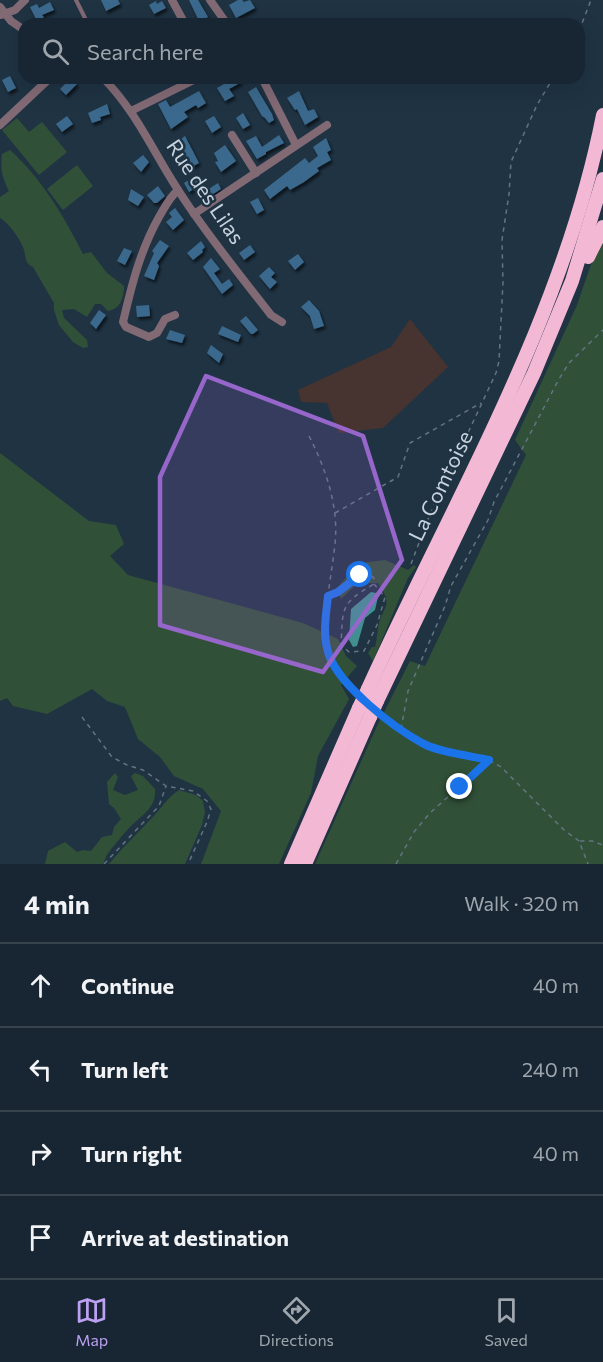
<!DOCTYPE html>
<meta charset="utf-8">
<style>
:root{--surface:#172632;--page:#202e3a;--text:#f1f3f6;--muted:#9ea5ac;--line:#36434d;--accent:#bca0f2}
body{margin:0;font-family:Commissioner,sans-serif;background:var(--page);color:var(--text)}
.stop{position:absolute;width:18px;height:18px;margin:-14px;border:4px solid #1a73e8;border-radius:50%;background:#fff}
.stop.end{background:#1a73e8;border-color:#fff;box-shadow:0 2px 6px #0008}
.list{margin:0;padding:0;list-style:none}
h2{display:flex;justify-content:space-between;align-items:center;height:78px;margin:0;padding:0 24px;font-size:26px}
h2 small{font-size:20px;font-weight:400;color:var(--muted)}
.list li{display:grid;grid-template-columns:39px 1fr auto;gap:18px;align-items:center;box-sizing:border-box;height:84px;padding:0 24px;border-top:2px solid var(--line)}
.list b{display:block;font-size:22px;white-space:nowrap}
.list em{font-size:20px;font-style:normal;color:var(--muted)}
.icon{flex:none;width:33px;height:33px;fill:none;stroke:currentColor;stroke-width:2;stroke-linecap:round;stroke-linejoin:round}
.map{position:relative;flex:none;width:603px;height:864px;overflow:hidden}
.search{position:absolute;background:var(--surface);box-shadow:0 6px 24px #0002;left:18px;right:18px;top:18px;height:66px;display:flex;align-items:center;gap:15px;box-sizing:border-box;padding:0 21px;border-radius:18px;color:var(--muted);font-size:22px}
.sheet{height:414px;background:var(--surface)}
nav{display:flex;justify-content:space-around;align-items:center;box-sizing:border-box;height:84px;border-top:2px solid var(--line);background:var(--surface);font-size:16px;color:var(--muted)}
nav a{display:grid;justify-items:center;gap:3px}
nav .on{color:var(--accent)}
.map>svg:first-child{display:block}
.industrial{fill:#47332f}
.green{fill:#315038}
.water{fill:#418f91}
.building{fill:#3b698d;filter:url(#shadow)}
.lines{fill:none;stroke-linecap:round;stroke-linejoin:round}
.path{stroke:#637482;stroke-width:1.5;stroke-dasharray:4.5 4.5;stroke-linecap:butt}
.lane{stroke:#826a75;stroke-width:4}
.street{stroke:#826a75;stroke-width:8}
.highway{stroke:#f3b8d4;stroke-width:14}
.highway-bridge{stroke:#f3b8d4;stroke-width:14}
.route{stroke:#1a73e8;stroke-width:8}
.marked{fill:#9666ca;fill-opacity:0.2;stroke:#9666ca;stroke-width:4.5;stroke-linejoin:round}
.labels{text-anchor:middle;stroke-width:5;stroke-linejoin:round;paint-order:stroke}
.street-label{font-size:21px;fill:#c7d3de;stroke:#1f3343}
</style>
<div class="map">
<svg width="603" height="864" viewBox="0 0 603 864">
<defs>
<filter id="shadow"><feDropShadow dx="2" dy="3" stdDeviation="1.5" flood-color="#0009"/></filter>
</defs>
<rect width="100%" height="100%" fill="#1f3343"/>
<polygon class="industrial" points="410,319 448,367 383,428 339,433 327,403 301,402 298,390 391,347"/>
<g class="green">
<polygon points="17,118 29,132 42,122 67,152 39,175 2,130"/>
<path d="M10 150C41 178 64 216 83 254L91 252 107 273 124 286C124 298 120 309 108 311L101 304H95L87 317 74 309 62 310 64 318 87 340 88 347 83 348 73 342 59 325 54 310V303L33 267C25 263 26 258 24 250 21 240 9 223 0 218V197L9 191C2 177 0 170 2 154Z"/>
<polygon points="77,165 93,186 63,210 47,189"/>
<polygon points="603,239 603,864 315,864 377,726 410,661 425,666 526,455 515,440 577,305 590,267"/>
<polygon points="0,453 89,521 116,525 124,544 110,556 128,575 303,623 338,639 346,656 357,666 341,685 349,699 318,756 311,793 279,864 201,864 221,811 203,789 174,776 160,757 138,739 125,707 107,701 92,689 47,714 13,706 7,698 0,701"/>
<path d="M385 560 408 570 414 565 416 567 408 578 373 661 368 653 372 647H375C377 640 377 634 378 628 382 605 395 608 378 583H358L341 599 337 588 351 572 350 568 353 564Z"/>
<path d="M115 773 118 777 113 790 125 795 138 790 131 776 135 773 143 776 155 789C157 807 142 815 131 826 124 833 116 843 109 852 106 855 105 860 103 864H45L48 851 65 842 77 852 83 850 91 851 102 837 112 835 114 827 121 819 114 808 109 804 107 782Z"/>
<path d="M179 790 196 795 203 801 205 812 202 825 185 864H109C122 848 135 836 149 821 160 811 167 797 179 790Z"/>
</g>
<polygon class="water" points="371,592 376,593 378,597 375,610 365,618 357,646 353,647 349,640 351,609"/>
<g class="building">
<polygon points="101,0 118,0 120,4 106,11"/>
<polygon points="189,0 198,0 208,17 199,21"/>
<polygon points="238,0 242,0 244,2 250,0 255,8 236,18 229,5"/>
<polygon points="156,1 157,4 162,1 166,8 154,14 149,5"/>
<polygon points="50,2 54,10 42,15 44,17 37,21 30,7 37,4 39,8"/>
<polygon points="10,76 16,88 8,92 2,80"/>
<polygon points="68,78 71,78 77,84 66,95 60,89 66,83 64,82"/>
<polygon points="235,78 241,78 240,83 229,89 234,96 225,101 217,88"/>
<polygon points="256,87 272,114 274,120 269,123 265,118 262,116 248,92"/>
<polygon points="199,91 206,103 198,108 196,105 184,112 188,117 171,129 158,104 166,100 170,107"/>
<polygon points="299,91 308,111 314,109 318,117 305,125 297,109 295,110 287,98"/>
<polygon points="107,104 110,114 100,117 101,120 92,123 88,113"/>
<polygon points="243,113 250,125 243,129 236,118"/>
<polygon points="67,116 73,124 62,132 56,124"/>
<polygon points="214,116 221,127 212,133 205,121"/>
<polygon points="279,135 284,143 266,152 266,154 257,159 246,141 256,136 262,147"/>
<polygon points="185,136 199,163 190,168 180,151 174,155 167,144 175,139 177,142"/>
<polygon points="326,138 331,150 327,152 331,160 317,168 319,171 304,182 290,190 287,186 270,199 264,190 305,158 309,163 318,156 313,147"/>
<polygon points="225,145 236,161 221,172 215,162 218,161 214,153"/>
<polygon points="143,155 149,162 141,172 133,163"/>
<polygon points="197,175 202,184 189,192 184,183"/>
<polygon points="218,183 221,189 207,198 204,192"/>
<polygon points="158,186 165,196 157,203 154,203 147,195"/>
<polygon points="131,189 144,197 138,206 128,200"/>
<polygon points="258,198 264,210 257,214 250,202"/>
<polygon points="175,208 184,220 173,230 166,222 172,217 169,213"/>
<polygon points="160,240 169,246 157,263 159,266 154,280 144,276 154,253 152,251"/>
<polygon points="201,241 205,247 202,250 203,252 193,260 187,253"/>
<polygon points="250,245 255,252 244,260 239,253"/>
<polygon points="124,248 132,251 125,265 117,261"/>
<polygon points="298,254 304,262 295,270 288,261"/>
<polygon points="211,258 220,269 214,273 222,284 229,279 233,285 222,294 203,267"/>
<polygon points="269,267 275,273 271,277 277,282 270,289 259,276"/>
<polygon points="309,300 319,311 324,326 314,329 310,316 301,307"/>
<polygon points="149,305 150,316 137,317 136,306"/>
<polygon points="99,310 106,315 96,329 90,323"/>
<polygon points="246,316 258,330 253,334 251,334 240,321"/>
<polygon points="222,326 241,335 238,342 218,334"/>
<polygon points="170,330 185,335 182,343 166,339"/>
<polygon points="211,345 223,354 219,363 207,353"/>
</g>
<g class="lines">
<g class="path">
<polyline points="579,31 591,0"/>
<path d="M309 436C326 469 339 507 335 544 333 562 330 579 328 596 343 591 353 577 368 573L374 578V584L385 597 377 625 364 651 349 652 341 645C343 607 340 604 374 584"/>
<polyline points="335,513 398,477 410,443 481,403"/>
<polyline points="411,564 430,514 496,373 499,361 503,282 502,240 509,194 511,162 537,105 553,78"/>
<path d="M328 596C324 637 322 661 355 691"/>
<polyline points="383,716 423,744 489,760 501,767 564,830 579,841 588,864"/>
<polyline points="82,717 112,757 127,765 143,770 166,786 193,791 207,801 211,809 207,822 188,864"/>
<polyline points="401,729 408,691 445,606 451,586 488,520 494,502 559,379 569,363 603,330"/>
<polyline points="580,841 592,841 603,845"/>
<polyline points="104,864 159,806 166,786"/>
<polyline points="396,864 414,832 430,813 488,761"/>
</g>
<polyline class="lane" points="76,0 88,24"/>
<g class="street">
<polyline points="172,0 185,24"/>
<polyline points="210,0 227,24"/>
<polyline points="0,7 11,21 24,30"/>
<polyline points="1,15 15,10 25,0"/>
<path d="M103 78C137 112 154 154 180 193 207 235 240 275 271 315L282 322"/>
<polyline points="262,78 296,145"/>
<polyline points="131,111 198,78"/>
<polyline points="0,125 50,78"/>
<polyline points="232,135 256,173"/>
<polyline points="194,214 327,125"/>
<path d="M175 315 165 319 157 333 149 337 126 327 123 322C132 284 140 251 159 217 165 207 169 198 178 190"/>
</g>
<g class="highway">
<polyline points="588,257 603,227"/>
<path d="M368 689C453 501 563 320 603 115"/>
<polyline points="377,701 534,373 572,281 603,179"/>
<polyline points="291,864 359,708"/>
<polyline points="305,864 370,717"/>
</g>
<g class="highway-bridge">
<polyline points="359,708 368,689"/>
<polyline points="370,717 377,701"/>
</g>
</g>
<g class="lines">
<path class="route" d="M360 575 338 592 328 596C326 615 322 636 329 655 340 686 393 727 422 743 437 752 471 756 489 760L460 787"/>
</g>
<path class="marked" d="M206 376 363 436 402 560 323 672 160 625V477Z"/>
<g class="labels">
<g class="street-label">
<text transform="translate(205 192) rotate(56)" y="7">Rue des Lilas</text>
<text transform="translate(441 486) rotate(-64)" y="7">La Comtoise</text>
</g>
</g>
</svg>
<div class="stop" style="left:360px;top:575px"></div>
<div class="stop end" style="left:460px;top:787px"></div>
<div class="search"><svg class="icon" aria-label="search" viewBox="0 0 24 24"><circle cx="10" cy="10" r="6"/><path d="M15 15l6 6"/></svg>Search here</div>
</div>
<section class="sheet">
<h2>4 min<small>Walk · 320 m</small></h2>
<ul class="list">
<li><svg class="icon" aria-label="ahead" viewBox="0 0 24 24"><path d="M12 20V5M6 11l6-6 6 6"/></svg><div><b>Continue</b></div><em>40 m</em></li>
<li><svg class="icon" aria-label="left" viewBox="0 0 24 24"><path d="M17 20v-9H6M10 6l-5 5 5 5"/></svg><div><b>Turn left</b></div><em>240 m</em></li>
<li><svg class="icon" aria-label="right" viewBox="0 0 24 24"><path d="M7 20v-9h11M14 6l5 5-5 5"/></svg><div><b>Turn right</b></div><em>40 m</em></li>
<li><svg class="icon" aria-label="arrive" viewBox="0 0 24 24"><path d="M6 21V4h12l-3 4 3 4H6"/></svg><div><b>Arrive at destination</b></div></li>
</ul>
</section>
<nav>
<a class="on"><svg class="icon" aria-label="map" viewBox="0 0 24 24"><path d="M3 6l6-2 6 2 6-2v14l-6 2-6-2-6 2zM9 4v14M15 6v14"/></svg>Map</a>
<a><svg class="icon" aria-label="directions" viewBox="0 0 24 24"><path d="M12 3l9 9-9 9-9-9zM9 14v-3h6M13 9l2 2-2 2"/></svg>Directions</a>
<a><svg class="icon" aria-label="saved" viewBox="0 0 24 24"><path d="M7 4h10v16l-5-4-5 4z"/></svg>Saved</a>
</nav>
